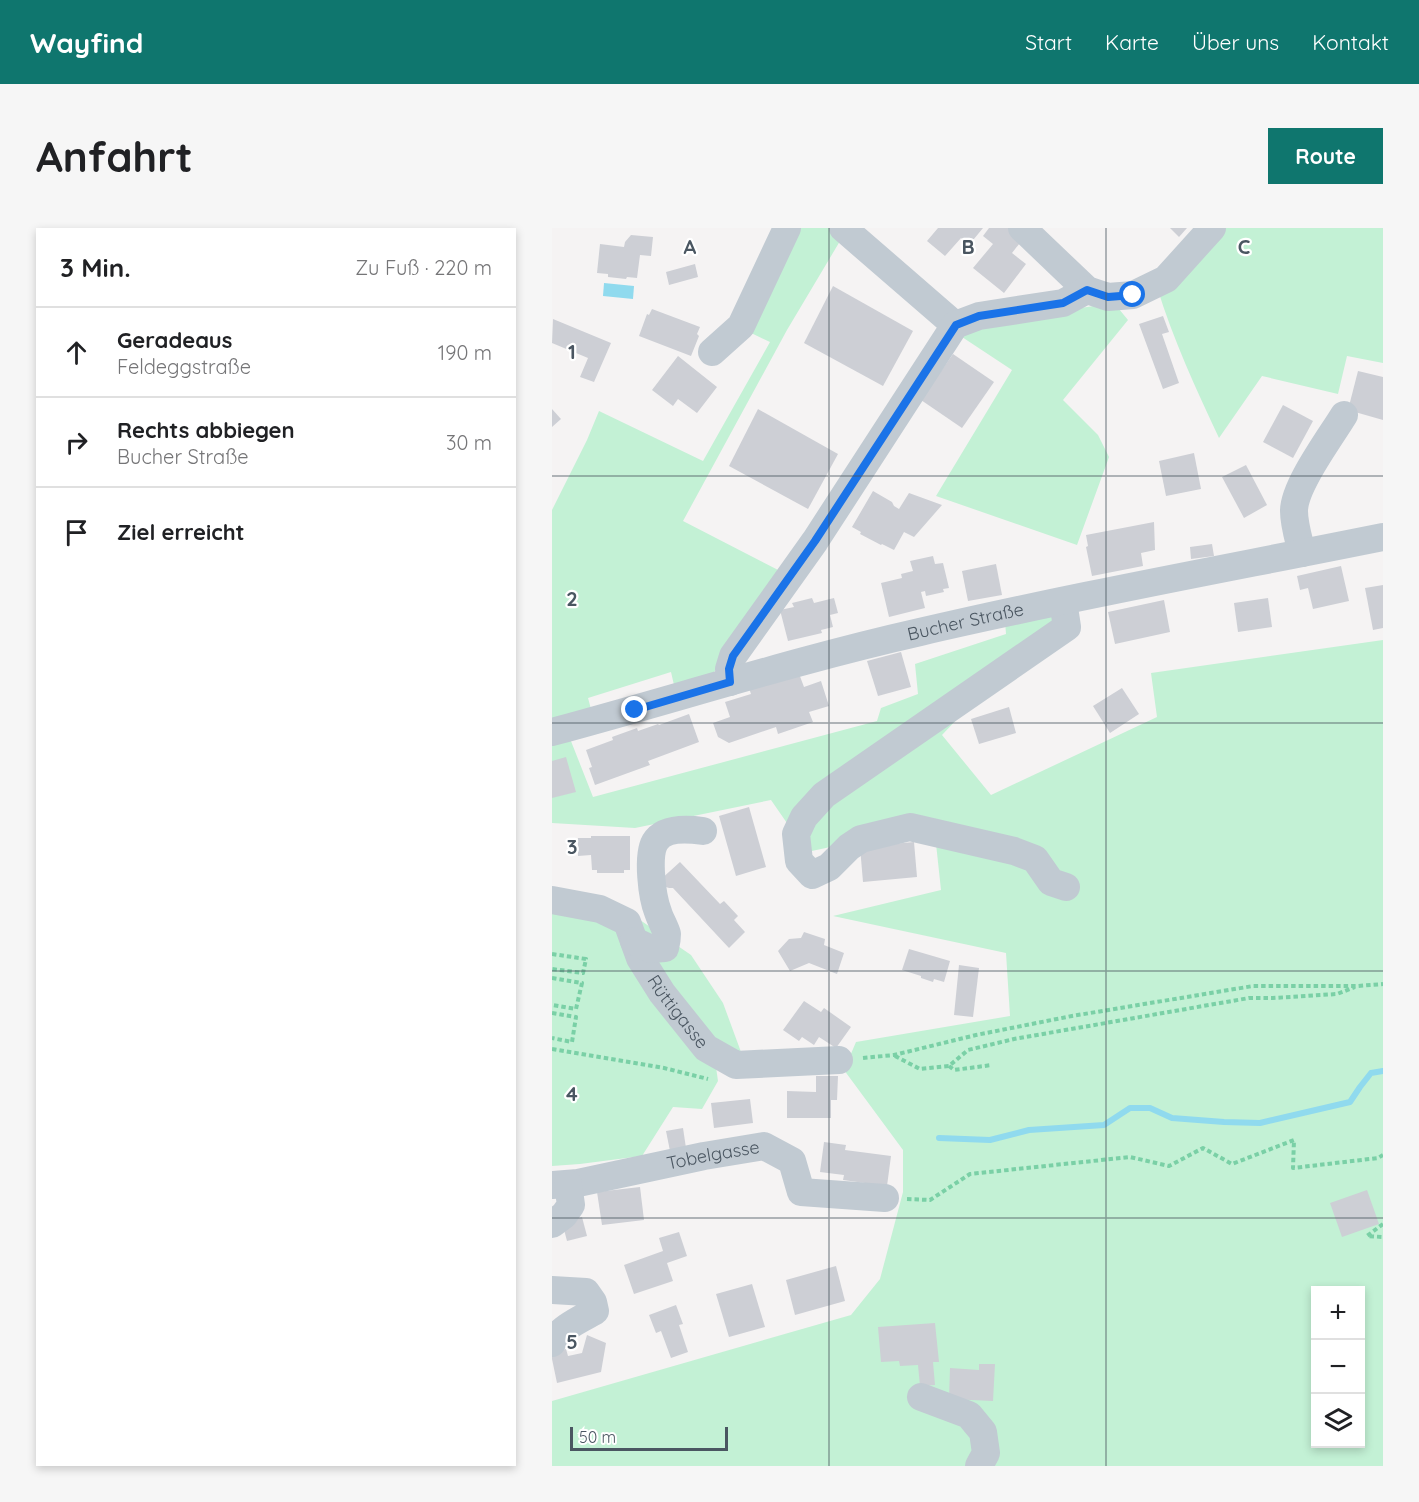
<!DOCTYPE html>
<html lang="de">
<meta charset="utf-8">
<style>
:root{--surface:#fff;--page:#f6f6f6;--text:#202124;--muted:#757577;--line:#e0e0e0;--accent:#0f766e}
body{margin:0;font-family:Quicksand,sans-serif;background:var(--page);color:var(--text)}
.controls{position:absolute;right:18px;bottom:18px;display:grid;overflow:hidden;border-radius:0px;box-shadow:0 3px 9px #0003}
.controls button{width:54px;height:54px;display:grid;place-items:center;padding:0;border:0;border-bottom:2px solid var(--line);background:var(--surface);color:var(--text);font:30px sans-serif}
.scale{position:absolute;left:18px;bottom:15px;width:158px;box-sizing:border-box;padding-left:6px;border:3px solid #4a5661;border-top:0;font-size:16px;line-height:21px;white-space:nowrap;color:#4a5661;-webkit-text-stroke:4px #fff;paint-order:stroke}
.stop{position:absolute;width:18px;height:18px;margin:-14px;border:4px solid #1a73e8;border-radius:50%;background:#fff}
.stop.end{background:#1a73e8;border-color:#fff;box-shadow:0 2px 6px #0008}
.list{margin:0;padding:0;list-style:none}
h2{display:flex;justify-content:space-between;align-items:center;height:78px;margin:0;padding:0 24px;font-size:26px}
h2 small{font-size:20px;font-weight:400;color:var(--muted)}
.list li{display:grid;grid-template-columns:39px 1fr auto;gap:18px;align-items:center;box-sizing:border-box;height:90px;padding:0 24px;border-top:2px solid var(--line)}
.list b{display:block;font-size:22px;white-space:nowrap}
.list p{margin:0;font-size:20px;white-space:nowrap;color:var(--muted)}
.list em{font-size:20px;font-style:normal;color:var(--muted)}
.icon{flex:none;width:33px;height:33px;fill:none;stroke:currentColor;stroke-width:2;stroke-linecap:round;stroke-linejoin:round}
.map{position:relative;flex:none;width:831px;height:1238px;overflow:hidden;border-radius:0px}
header{display:flex;align-items:center;gap:36px;box-sizing:border-box;height:84px;padding:0 30px;background:var(--accent);color:#fff}
header strong{font-size:28px}
nav{display:flex;gap:33px;margin-inline-start:auto;font-size:21px}
.intro{display:flex;align-items:center;justify-content:space-between;box-sizing:border-box;height:144px;padding:0 36px}
h1{margin:0;font-size:42px}
.button{padding:15px 27px;border-radius:0px;background:var(--accent);color:#fff;font-size:21px;font-weight:700}
main{display:flex;gap:36px;padding:0 36px}
aside{flex:1;background:var(--surface);border-radius:0px;box-shadow:0 3px 9px #0003}
.map>svg:first-child{display:block}
.green{fill:#c3f1d5;fill-rule:evenodd}
.water{fill:#90daee}
.lines{fill:none;stroke-linecap:round;stroke-linejoin:round}
.stream{stroke:#90daee;stroke-width:6}
.building{fill:#cdcfd5}
.path{stroke:#7ad0a6;stroke-width:4;stroke-dasharray:4.5 3;stroke-linecap:butt}
.minor{stroke:#c1cad2;stroke-width:28}
.route{stroke:#1a73e8;stroke-width:8}
.grid{fill:none;stroke:#4a5661;stroke-width:1.5;stroke-opacity:0.55}
.labels{text-anchor:middle;stroke-width:4.5;stroke-linejoin:round;paint-order:stroke}
.street-label{font-size:18px;fill:#4a5661;stroke:#fff}
.grid-label{font-size:20px;text-anchor:middle;font-weight:bold;fill:#4a5661;stroke:#fff;stroke-width:4.5;stroke-linejoin:round;paint-order:stroke}
</style>
<header>
<strong>Wayfind</strong>
<nav><a>Start</a><a>Karte</a><a>Über uns</a><a>Kontakt</a></nav>
</header>
<div class="intro"><h1>Anfahrt</h1><a class="button">Route</a></div>
<main>
<aside>
<h2>3 Min.<small>Zu Fuß · 220 m</small></h2>
<ul class="list">
<li><svg class="icon" aria-label="ahead" viewBox="0 0 24 24"><path d="M12 20V5M6 11l6-6 6 6"/></svg><div><b>Geradeaus</b><p>Feldeggstraße</p></div><em>190 m</em></li>
<li><svg class="icon" aria-label="right" viewBox="0 0 24 24"><path d="M7 20v-9h11M14 6l5 5-5 5"/></svg><div><b>Rechts abbiegen</b><p>Bucher Straße</p></div><em>30 m</em></li>
<li><svg class="icon" aria-label="arrive" viewBox="0 0 24 24"><path d="M6 21V4h12l-3 4 3 4H6"/></svg><div><b>Ziel erreicht</b></div></li>
</ul>
</aside>
<div class="map">
<svg width="831" height="1238" viewBox="0 0 831 1238">
<rect width="100%" height="100%" fill="#f5f3f3"/>
<g class="green">
<path d="M244 0H281L291 8 235 102 131 293 232 345 160 447 122 457 119 444 36 470 39 481 15 503 41 569 325 493 329 480 366 466 363 436 454 406 453 393 500 385 504 392 472 421 390 507 439 567 605 489 599 445 831 412V1238H0V1173L299 1087 328 1051 351 964V922L292 842 304 814 458 788 454 725 281 688 389 662 382 597 255 624 219 572 83 600 0 595V282L35 212 47 183 151 233 218 114 195 103ZM764 1062H808V1216H764Z"/>
<path d="M667 0H831V135L795 128 786 166 710 148 667 210C644 161 621 111 605 59Z"/>
<polygon points="562,75 576,92 511,172 546,207 557,229 525,317 384,268 460,142 407,107 419,96"/>
<polygon points="0,662 72,681 139,727 171,775 189,824 164,839 166,853 150,881 121,879 90,928 28,936 0,938"/>
</g>
<polygon class="water" points="52,55 82,58 81,71 51,68"/>
<g class="lines">
<polyline class="stream" points="387,910 438,912 477,902 552,897 578,880 598,880 620,890 672,894 708,895 798,874 808,859 819,845 831,843"/>
</g>
<g class="building">
<polygon points="386,0 431,0 417,17 409,10 393,28 375,13"/>
<polygon points="437,0 457,0 471,11 460,25 474,36 452,65 421,40 441,16 431,8"/>
<polygon points="618,0 635,0 627,9"/>
<polygon points="79,7 101,9 99,28 88,27 85,50 75,49 74,51 56,49 56,46 45,45 48,16 72,19 73,14"/>
<polygon points="143,36 146,49 117,57 114,44"/>
<polygon points="281,58 361,103 331,158 252,115"/>
<polygon points="100,81 148,99 145,106 147,108 139,128 87,108 95,86 97,87"/>
<polygon points="611,88 617,104 610,106 627,155 611,161 587,96"/>
<polygon points="1,91 59,115 42,154 28,149 36,130 0,115"/>
<polygon points="401,126 442,154 410,200 369,172"/>
<polygon points="126,128 165,159 145,185 126,171 121,178 100,162"/>
<polygon points="806,143 831,149 831,192 796,182"/>
<polygon points="731,177 761,193 741,230 711,214"/>
<polygon points="0,181 9,191 0,199"/>
<polygon points="206,181 286,226 256,281 177,238"/>
<polygon points="642,225 649,261 614,268 607,233"/>
<polygon points="694,237 715,277 692,290 670,249"/>
<polygon points="321,263 340,274 342,278 347,281 357,265 390,277 362,309 352,304 342,322 330,316 329,317 308,306 309,304 300,299"/>
<polygon points="602,294 603,322 589,325 591,338 540,348 534,319 536,318 534,307"/>
<polygon points="660,316 662,328 639,331 638,319"/>
<polygon points="381,328 383,336 391,335 397,360 391,361 392,364 374,368 373,363 369,364 373,380 337,389 329,355 350,350 349,346 361,343 358,333"/>
<polygon points="444,336 450,367 416,373 410,343"/>
<polygon points="789,338 797,373 761,381 756,360 748,362 745,348"/>
<polygon points="831,357 831,400 821,402 813,360"/>
<polygon points="260,370 262,375 282,370 286,385 278,387 281,399 269,402 270,405 236,413 228,382 242,379 240,375"/>
<polygon points="716,370 720,399 686,404 682,375"/>
<polygon points="612,372 618,404 563,416 556,384"/>
<polygon points="349,424 359,459 326,468 315,433"/>
<polygon points="246,443 252,459 269,453 277,478 257,484 261,494 226,506 224,499 177,515 166,509 161,495 178,489 173,474 199,466 197,460"/>
<polygon points="570,460 587,486 558,505 541,478"/>
<polygon points="457,479 464,505 427,516 419,491"/>
<polygon points="137,486 147,514 96,533 98,537 43,557 37,540 40,539 34,522 61,512 60,509 85,500 86,503 106,496 107,497"/>
<polygon points="14,529 24,564 0,570 0,533"/>
<polygon points="197,579 214,639 184,648 167,588"/>
<polygon points="39,608 78,608 78,642 72,642 72,645 45,645 45,642 40,642 39,627 26,628 26,610 39,610"/>
<polygon points="362,614 365,649 311,654 308,619"/>
<polygon points="128,634 168,676 172,673 186,688 182,692 193,704 177,720 121,660 117,660 111,658 107,653"/>
<polygon points="252,704 273,711 272,717 292,725 285,746 257,735 238,743 226,723 237,711 249,710"/>
<polygon points="357,721 398,733 392,754 382,751 381,754 369,750 369,748 350,742"/>
<polygon points="407,737 427,740 421,789 402,787"/>
<polygon points="252,773 269,784 272,780 299,799 284,820 267,809 262,817 250,809 247,813 231,802"/>
<polygon points="264,848 286,848 285,872 279,872 279,890 235,890 235,863 264,864"/>
<polygon points="198,871 201,895 162,900 159,875"/>
<polygon points="131,900 134,920 118,923 114,903"/>
<polygon points="272,914 294,917 293,922 339,928 335,958 291,952 292,947 268,944"/>
<polygon points="88,959 92,992 50,997 45,964"/>
<polygon points="815,962 827,996 790,1009 778,975"/>
<polygon points="30,989 35,1008 15,1013 10,994"/>
<polygon points="127,1004 135,1028 115,1035 121,1053 82,1066 72,1037 111,1023 107,1010"/>
<polygon points="284,1038 293,1073 243,1087 234,1052"/>
<polygon points="200,1056 213,1099 177,1109 164,1066"/>
<polygon points="124,1077 131,1096 127,1097 136,1124 119,1130 109,1103 104,1105 97,1087"/>
<polygon points="383,1095 387,1134 381,1134 383,1157 368,1158 366,1137 348,1138 347,1133 329,1134 326,1099"/>
<polygon points="35,1107 54,1115 49,1144 5,1155 0,1131 0,1124 14,1121 16,1128 30,1125"/>
<polygon points="427,1136 443,1136 441,1173 397,1171 398,1140 427,1142"/>
</g>
<g class="lines">
<g class="path">
<polyline points="0,726 34,731 31,745 0,741"/>
<polyline points="0,750 30,755 24,781 0,777"/>
<polyline points="0,785 24,789 20,814 0,810"/>
<polyline points="0,821 112,840 156,851"/>
<polyline points="343,828 368,841 397,838 416,822 462,811 697,770 721,770 785,766 803,759"/>
<polyline points="311,830 342,827 424,807 520,788 701,758 806,758 831,756"/>
<polyline points="397,838 402,842 440,837"/>
<polyline points="355,971 378,972 418,946 578,929 617,938 651,920 680,936 742,912 741,940 826,930 831,927"/>
<polyline points="831,996 815,1008 831,1009"/>
</g>
<g class="minor">
<polyline points="291,0 403,97"/>
<polyline points="470,0 535,62 556,69 581,67 614,51 660,0"/>
<polyline points="160,124 189,98 235,0"/>
<path d="M750 325C747 312 742 297 742 283 742 258 778 210 792 187"/>
<polyline points="511,373 515,399 272,567 252,589 244,606 247,633 260,647 277,639 297,619 309,611 358,599 462,623 483,631 499,654 514,659"/>
<polyline points="178,454 177,441 181,428 263,313 403,97 427,88 511,75 535,62"/>
<path id="s1" d="M0 504C123 471 244 432 368 404 522 368 677 340 831 309"/>
<path id="s2" d="M0 672 48 681 75 694 88 730 110 765 154 820 184 837 287 832"/>
<path d="M82 713 99 721 113 720C114 716 115 710 115 706 113 699 108 691 106 684 100 669 95 628 103 614 112 599 137 601 151 603"/>
<path id="s3" d="M0 957 26 955 152 928 212 918 240 933 249 964 333 970"/>
<polyline points="0,996 12,987 19,977 16,956"/>
<path d="M0 1062 34 1064 41 1074 43 1083C29 1091 8 1100 0 1115"/>
<polyline points="369,1169 417,1187 431,1204 434,1225 427,1238"/>
</g>
</g>
<g class="lines">
<polyline class="route" points="83,482 178,454 177,441 181,428 263,313 404,97 427,88 511,75 535,62 556,69 581,67"/>
</g>
<path class="grid" d="M277 0V1238M554 0V1238M0 248H831M0 495H831M0 743H831M0 990H831"/>
<g class="labels">
<g class="street-label">
<text dy="6" stroke="none"><textPath href="#s1" startOffset="428">Bucher Straße</textPath></text>
<text dy="6" stroke="none"><textPath href="#s2" startOffset="183">Rüttigasse</textPath></text>
<text dy="6" stroke="none"><textPath href="#s3" startOffset="164">Tobelgasse</textPath></text>
</g>
</g>
<g class="grid-label">
<text x="138" y="26">A</text>
<text x="416" y="26">B</text>
<text x="692" y="26">C</text>
<text x="20" y="131">1</text>
<text x="20" y="378">2</text>
<text x="20" y="626">3</text>
<text x="20" y="873">4</text>
<text x="20" y="1121">5</text>
</g>
</svg>
<div class="controls">
<button>+</button>
<button>−</button>
<button><svg class="icon" aria-label="layers" viewBox="0 0 24 24"><path d="M12 4l9 5-9 5-9-5zM3 14l9 5 9-5"/></svg></button>
</div>
<div class="scale">50 m</div>
<div class="stop" style="left:581px;top:67px"></div>
<div class="stop end" style="left:83px;top:482px"></div>
</div>
</main>
